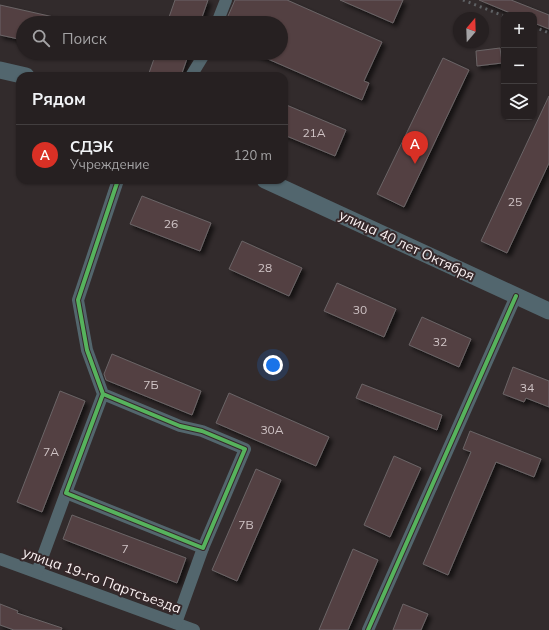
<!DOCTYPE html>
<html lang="ru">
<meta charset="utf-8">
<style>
:root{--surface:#262021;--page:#322d2e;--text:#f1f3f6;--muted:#a4a3a5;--line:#423e3f;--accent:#d93025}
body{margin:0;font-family:Mulish,sans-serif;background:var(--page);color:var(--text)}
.controls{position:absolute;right:12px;top:12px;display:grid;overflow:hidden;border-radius:8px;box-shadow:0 1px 3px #0004}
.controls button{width:36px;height:36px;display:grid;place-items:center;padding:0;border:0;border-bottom:1px solid var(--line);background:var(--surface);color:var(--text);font:20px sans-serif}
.compass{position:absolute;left:453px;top:12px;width:36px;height:36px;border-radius:50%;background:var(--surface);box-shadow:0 1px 3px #0004;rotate:19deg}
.you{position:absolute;left:273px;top:365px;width:14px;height:14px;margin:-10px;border:3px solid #fff;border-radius:50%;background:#1a73e8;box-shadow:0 0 0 6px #1a73e833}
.badge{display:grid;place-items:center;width:26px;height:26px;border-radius:50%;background:var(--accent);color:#fff;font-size:13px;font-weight:700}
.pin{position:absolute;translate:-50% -33px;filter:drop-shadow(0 1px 2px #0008)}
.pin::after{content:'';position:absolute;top:21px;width:14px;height:12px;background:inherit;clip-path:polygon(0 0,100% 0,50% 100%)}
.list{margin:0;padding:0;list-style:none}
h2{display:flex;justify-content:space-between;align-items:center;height:52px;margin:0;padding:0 16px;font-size:17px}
h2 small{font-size:13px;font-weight:400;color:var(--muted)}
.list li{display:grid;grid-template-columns:26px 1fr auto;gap:12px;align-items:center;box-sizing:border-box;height:60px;padding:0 16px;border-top:1px solid var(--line)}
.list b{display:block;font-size:15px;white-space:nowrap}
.list p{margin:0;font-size:13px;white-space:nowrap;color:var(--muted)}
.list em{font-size:13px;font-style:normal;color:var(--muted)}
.icon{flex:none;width:22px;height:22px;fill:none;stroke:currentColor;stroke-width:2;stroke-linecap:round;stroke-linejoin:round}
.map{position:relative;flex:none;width:549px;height:630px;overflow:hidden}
.search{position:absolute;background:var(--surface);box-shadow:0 1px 3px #0004;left:16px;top:16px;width:272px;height:44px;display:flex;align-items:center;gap:10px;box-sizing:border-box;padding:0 14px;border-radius:22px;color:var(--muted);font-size:15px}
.panel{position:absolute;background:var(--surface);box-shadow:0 1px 3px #0004;left:16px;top:72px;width:272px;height:112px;border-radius:12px}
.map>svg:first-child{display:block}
.building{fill:#523f43;stroke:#6b6566;filter:url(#shadow)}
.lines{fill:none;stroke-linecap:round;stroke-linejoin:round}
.street{stroke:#53666d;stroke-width:12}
.secondary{stroke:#52666e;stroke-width:17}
.rail{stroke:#5f6265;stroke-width:3;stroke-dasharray:2 4;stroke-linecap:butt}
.cycleway-casing{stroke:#35282a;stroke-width:6}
.cycleway{stroke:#56b35d;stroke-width:4}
.labels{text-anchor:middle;stroke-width:4;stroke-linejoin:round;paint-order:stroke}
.number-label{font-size:12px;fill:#d0c4c6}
.street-label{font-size:14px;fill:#faf1f2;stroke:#35282a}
</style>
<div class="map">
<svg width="549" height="630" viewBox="0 0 549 630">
<defs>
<filter id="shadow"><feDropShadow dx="3.5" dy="3.5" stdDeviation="2" flood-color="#0009"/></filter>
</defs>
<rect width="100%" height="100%" fill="#322b2c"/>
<g class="building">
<polygon points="175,0 208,0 200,23 167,23"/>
<polygon points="235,0 287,0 382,42 364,81 369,83 362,100 254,53 281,53 281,23 225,23"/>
<polygon points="340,0 403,0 393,23"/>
<polygon points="479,0 511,0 549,15 549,29 534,23 534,15 515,15"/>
<polygon points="0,5 58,18 57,23 23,23 23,40 0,35"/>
<polygon points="500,48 502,63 477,66 476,51"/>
<polygon points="156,53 189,53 181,76 148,76"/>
<polygon points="443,58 469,70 404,207 377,194"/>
<polygon points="549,96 549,163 507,253 481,241"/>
<polygon points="284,104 346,130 335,156 284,135"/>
<polygon points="142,196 211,223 200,251 130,224"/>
<polygon points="242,241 302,268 289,296 229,269"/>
<polygon points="337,283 396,309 384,337 324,311"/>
<polygon points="422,317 471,339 459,367 409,345"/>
<polygon points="112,354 201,391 192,415 106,380 104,374"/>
<polygon points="513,367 549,381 549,407 526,398 524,402 503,394"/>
<polygon points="362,384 442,415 437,430 356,398"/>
<polygon points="60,391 85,401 42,512 17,502"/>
<polygon points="229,393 329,437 316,466 216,423"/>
<polygon points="470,431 541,459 534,477 496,462 448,575 423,564 471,452 463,449"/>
<polygon points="394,456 421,468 390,537 364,525"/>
<polygon points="256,469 281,480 237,581 212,570"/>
<polygon points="72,515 186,558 177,583 63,539"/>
<polygon points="353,549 378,560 348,630 319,630"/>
<polygon points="0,604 18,611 17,613 62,628 61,630 14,630 0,625"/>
<polygon points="403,604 428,614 421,630 393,630"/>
</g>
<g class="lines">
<g class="street">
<polyline points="217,23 226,0"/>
<polyline points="191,76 205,53"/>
<polyline points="103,394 180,426 202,431 245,449 203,548 66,493 103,394 87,350 78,300 118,180"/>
<polyline points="0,559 194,630"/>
<polyline points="37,572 66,493"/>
<polyline points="176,623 203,548"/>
<polyline points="368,630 516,296"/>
</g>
<g class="secondary">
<polyline points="0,70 26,76"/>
<polyline points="265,180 549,311"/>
</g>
<g class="rail">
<polyline points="463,0 504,16"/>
<polyline points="534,27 549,33"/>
</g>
<defs>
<g id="cycleway">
<polyline points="103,394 180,426 202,431 245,449 203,548 66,493 103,394 87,350 78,300 118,180"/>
<polyline points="368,630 516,296"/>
</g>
</defs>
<use href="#cycleway" class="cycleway-casing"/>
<use href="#cycleway" class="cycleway"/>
</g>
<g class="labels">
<g class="number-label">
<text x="314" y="137">21А</text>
<text x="515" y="206">25</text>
<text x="171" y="228">26</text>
<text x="265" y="272">28</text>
<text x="360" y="314">30</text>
<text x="440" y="346">32</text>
<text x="151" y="389">7Б</text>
<text x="527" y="392">34</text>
<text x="272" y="434">30А</text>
<text x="51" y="456">7А</text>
<text x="246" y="529">7В</text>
<text x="125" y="553">7</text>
</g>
<g class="street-label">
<text transform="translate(407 245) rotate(25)" y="5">улица 40 лет Октября</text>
<text transform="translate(102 580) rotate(20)" y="5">улица 19-го Партсъезда</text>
</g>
</g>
</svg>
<div class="controls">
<button>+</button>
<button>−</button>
<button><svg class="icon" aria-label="layers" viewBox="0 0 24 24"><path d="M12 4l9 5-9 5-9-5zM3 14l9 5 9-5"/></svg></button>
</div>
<svg class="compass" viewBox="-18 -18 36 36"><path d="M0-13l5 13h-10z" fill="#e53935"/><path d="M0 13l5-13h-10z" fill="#a4a3a5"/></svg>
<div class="you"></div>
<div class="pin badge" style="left:415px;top:164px">A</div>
<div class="search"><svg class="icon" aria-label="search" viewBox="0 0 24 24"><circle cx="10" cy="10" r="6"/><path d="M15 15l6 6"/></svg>Поиск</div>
<section class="panel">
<h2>Рядом<small></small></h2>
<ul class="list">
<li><span class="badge">A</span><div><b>СДЭК</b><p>Учреждение</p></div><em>120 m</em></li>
</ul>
</section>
</div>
